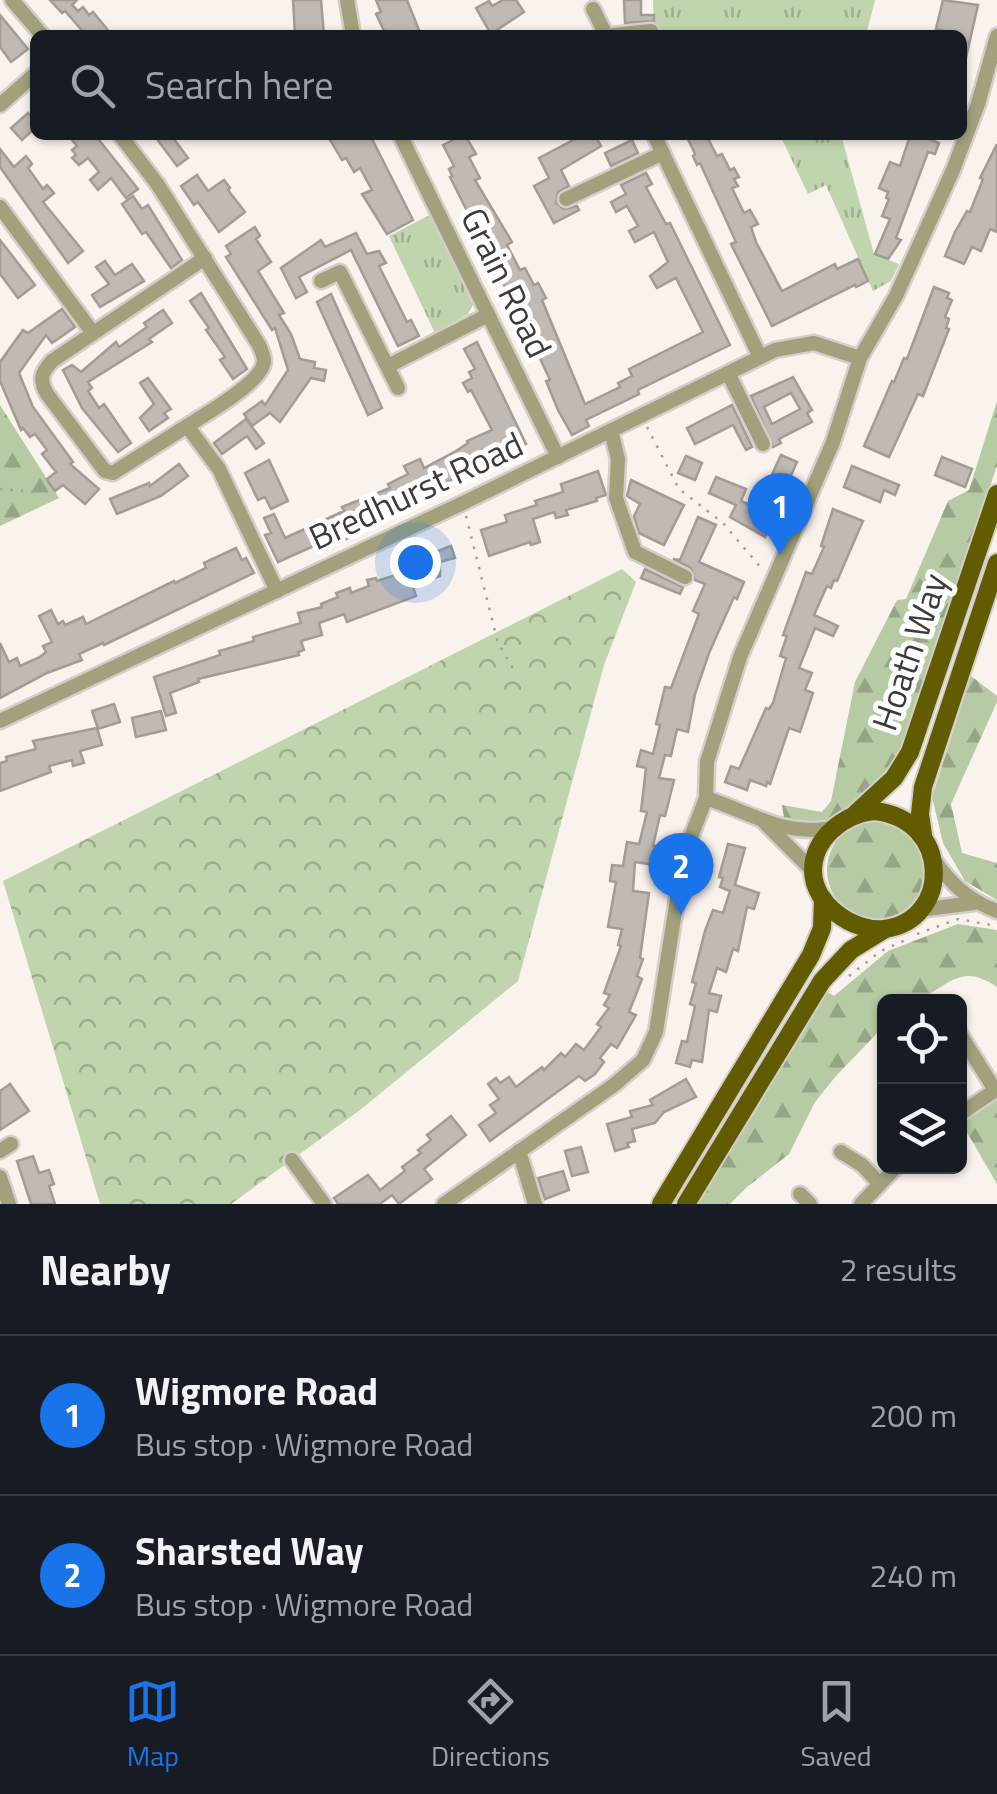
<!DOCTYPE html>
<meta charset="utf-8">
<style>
:root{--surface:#171b24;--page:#242831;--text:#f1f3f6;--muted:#9ea1a6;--line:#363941;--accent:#1a73e8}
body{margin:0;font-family:"Titillium Web",sans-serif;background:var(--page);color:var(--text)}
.controls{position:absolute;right:30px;bottom:30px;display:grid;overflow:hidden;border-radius:15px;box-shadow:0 2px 8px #0004}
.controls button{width:90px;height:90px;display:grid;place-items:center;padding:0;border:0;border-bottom:2px solid var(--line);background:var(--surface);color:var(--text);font:50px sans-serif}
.you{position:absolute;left:415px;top:562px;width:35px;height:35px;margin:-25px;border:8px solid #fff;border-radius:50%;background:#1a73e8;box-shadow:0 0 0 15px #1a73e833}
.badge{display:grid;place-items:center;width:65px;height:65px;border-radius:50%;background:var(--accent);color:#fff;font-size:32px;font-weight:700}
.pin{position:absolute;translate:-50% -82px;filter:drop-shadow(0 2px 5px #0008)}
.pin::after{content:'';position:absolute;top:52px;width:35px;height:30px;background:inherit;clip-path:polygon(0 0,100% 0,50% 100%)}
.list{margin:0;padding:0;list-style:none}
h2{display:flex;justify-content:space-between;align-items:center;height:130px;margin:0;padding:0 40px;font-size:42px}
h2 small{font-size:32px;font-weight:400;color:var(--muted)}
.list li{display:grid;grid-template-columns:65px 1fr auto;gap:30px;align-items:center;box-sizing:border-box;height:160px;padding:0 40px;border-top:2px solid var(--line)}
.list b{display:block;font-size:38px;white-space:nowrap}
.list p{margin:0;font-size:32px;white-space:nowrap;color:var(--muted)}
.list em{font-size:32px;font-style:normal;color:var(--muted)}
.icon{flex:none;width:55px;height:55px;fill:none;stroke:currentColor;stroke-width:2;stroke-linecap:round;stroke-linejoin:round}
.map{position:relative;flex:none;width:997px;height:1204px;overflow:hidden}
.search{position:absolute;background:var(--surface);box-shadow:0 2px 8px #0004;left:30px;right:30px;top:30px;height:110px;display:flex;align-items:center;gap:25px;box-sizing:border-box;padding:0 35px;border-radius:15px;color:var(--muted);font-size:38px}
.sheet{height:450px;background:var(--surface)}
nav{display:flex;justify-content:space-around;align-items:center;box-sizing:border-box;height:140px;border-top:2px solid var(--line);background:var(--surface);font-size:28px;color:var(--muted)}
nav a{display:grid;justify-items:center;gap:5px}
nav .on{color:var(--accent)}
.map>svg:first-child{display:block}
.grass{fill:url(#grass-tufts)}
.forest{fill:url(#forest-firs)}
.park{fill:url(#park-crowns)}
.building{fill:#c1b9b4;stroke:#a29b96;stroke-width:2.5;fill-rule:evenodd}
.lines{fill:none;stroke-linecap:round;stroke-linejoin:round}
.minor-casing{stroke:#d4cdc9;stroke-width:19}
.major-casing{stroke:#d4cdc9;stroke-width:22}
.path{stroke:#a39e9a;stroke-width:2.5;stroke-dasharray:2.5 8;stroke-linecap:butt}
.minor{stroke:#a2a17b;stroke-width:14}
.major{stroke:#615c00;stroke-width:18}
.labels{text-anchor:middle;stroke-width:10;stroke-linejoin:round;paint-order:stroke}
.street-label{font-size:35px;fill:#3d3a38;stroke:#fff}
</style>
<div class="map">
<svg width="997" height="1204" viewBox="0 0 997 1204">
<defs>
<pattern id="grass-tufts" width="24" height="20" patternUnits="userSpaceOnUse" patternTransform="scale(2.5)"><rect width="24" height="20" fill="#c0d4ad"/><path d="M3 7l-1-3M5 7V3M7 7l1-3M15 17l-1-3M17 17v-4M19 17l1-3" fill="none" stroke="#9dad8e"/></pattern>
<pattern id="forest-firs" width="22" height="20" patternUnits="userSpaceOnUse" patternTransform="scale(2.5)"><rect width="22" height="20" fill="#b6caa3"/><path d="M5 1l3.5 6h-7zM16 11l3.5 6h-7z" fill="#95a586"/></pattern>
<pattern id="park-crowns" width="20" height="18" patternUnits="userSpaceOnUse" patternTransform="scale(2.5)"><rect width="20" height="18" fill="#c0d4ad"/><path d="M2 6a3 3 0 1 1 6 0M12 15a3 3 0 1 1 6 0" fill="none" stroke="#9dad8e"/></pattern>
</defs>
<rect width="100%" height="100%" fill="#faf2ed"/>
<g class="grass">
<polygon points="653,0 875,0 866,35 654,35"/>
<polygon points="780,135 841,135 874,254 899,264 891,281 873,291 826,185 808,194"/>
<polygon points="430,215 473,305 468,314 435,333 389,236"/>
</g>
<g class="forest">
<path d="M997 401V465L909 737C890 769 865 812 825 821 813 823 797 819 784 818L782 805 822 812 831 801 855 682 897 600 906 599 948 501 969 490Z"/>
<polygon points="0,405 59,498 0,526"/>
<polygon points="971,676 997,696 997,702 951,804 962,853 997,863 997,900 965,881 943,843 932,797"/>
<circle cx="876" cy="870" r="49"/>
<path d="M958 924 997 930V987C959 962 951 986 917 1000 908 1004 894 1001 884 1002V1026L836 1076 815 1102 789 1154 747 1187 730 1204H694L826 991 834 996 888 951Z"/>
<polygon points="997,1099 997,1184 961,1122"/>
</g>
<polygon class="park" points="622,569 636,582 604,665 518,981 360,1110 231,1204 100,1204 3,881"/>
<g class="building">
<polygon points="50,0 77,0 72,5 78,11 83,7 89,15 93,12 112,35 86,35 65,11 62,13"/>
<polygon points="293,0 321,0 324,35 295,35"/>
<polygon points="376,0 407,0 421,35 386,35 376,14 381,12"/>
<polygon points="503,0 516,0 524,12 491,34 476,8 489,1 492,6"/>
<polygon points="624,0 641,0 641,15 654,15 654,21 625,23"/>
<polygon points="943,0 978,5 965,62 962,61 962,35 936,29"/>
<polygon points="0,15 28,49 11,62 0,47"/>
<polygon points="28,113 35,120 35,128 22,140 11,128"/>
<polygon points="68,135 95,135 138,189 126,198 111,178 98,190 90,180 99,172 88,158 79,165 72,158 76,155 72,150 77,146"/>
<polygon points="154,135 171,135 188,158 177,166"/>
<polygon points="335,135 370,135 413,220 387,234 362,194 372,190 360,168 354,172 346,158 342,160 329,138"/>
<polygon points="451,135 465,135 476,154 469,157 480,178 475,180 512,242 507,245 520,270 525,268 534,285 538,283 546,298 542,300 585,404 620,387 618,383 632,376 629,369 703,332 676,278 657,288 650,276 668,262 654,232 635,242 629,231 638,226 627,206 616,212 611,202 626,194 621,185 646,173 652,184 646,187 666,224 670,223 730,345 638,390 639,394 586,420 589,426 572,435 558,410 546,381 550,380 530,337 450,177 452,176 449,169 454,166 443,145 453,140"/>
<polygon points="583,135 595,135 601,146 561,170 569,186 558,192 556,203 564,209 577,206 579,210 554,223 534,186 549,178 539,158"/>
<polygon points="686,135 706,135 717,156 722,154 730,170 734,168 739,177 734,179 738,186 732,188 744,213 750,210 758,224 751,227 756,242 782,291 835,264 837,269 858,259 868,281 856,287 855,285 772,326 731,244 736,242 700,163 697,165 693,156 695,154"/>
<polygon points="917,135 931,135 929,139 939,143 935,154 928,152 896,238 901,240 888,259 875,254 890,219 882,216 889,199 886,198 888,192 879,188 890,162 900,166 910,136 916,138"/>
<polygon points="632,140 638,153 611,166 605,153"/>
<polygon points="997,144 997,232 990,229 981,251 972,247 964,264 945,256 955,232 967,211 970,212 983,179 980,178"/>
<polygon points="0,149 14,167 26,156 32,164 28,168 43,189 47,185 54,193 43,202 83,251 68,263 0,167"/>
<polygon points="197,175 208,191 224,180 230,188 228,190 245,212 219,232 198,202 194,205 181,186"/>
<polygon points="133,196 142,209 148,205 182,260 171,268 146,232 142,234 122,204"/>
<polygon points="255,227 260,236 256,239 271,262 258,271 284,313 279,315 291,334 300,359 315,362 314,368 326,370 324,381 311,378 280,422 270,413 252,426 244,414 262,401 265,405 288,370 275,328 272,330 226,257 231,254 226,246"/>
<polygon points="356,233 367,254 379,251 386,263 379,266 407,322 411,320 419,336 398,346 351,250 299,277 307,292 296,298 281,268 321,240 325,247"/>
<polygon points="0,240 35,285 18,298 0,274"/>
<polygon points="105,261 115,275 132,264 144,281 100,307 92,295 109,284 96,267"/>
<polygon points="934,287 949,293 947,298 952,300 945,317 949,319 946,328 949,329 923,396 918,394 889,457 864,446 892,381 894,382 904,358 907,359"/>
<polygon points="201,293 247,369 233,379 220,360 225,357 206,330 209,328 190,301"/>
<polygon points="331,294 382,408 368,415 317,302"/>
<polygon points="62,309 75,327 52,343 46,335 19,373 33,407 73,462 70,464 99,489 85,504 63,485 55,491 49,483 47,479 56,472 42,454 47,450 35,434 30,437 23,428 21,430 0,381 0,362 23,330 28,333"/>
<polygon points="163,310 172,323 149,339 152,342 88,382 92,388 88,391 99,408 104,404 131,443 118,452 82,408 63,370 72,365 81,372 116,342 119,347 147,327 144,323"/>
<polygon points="477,342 526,444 374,517 376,520 354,530 356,534 340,542 318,550 316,545 278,562 265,535 271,533 264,518 274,514 285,538 344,511 342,507 390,488 388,484 408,474 404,466 420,459 424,468 456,451 468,443 467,441 492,430 471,390 468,392 463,383 472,378 469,372 475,369 464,349"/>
<path d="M793 377 812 410 807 413 812 422 779 439 781 443 773 447 751 396ZM791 393 800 409 772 424 764 407Z"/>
<polygon points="148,378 171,409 164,413 168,418 149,431 140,418 154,404 140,383"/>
<polygon points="732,405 752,447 746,450 733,425 695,444 687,428"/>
<polygon points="246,419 264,443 256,449 247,436 222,454 214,443"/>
<polygon points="781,455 797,462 781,498 765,490"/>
<polygon points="686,456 702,463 695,480 678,473"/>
<polygon points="942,457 972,469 965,487 935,475"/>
<polygon points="269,460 288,501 271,509 265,497 258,500 245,473"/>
<polygon points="179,464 188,476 161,496 117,514 110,499 149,483 150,486"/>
<polygon points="852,466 899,485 895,495 884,490 880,502 844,487"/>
<polygon points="598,471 606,495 596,498 597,501 566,510 568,515 556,518 554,512 533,519 540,542 531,545 530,542 489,556 481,530 507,522 505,515 537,505 535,501 563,492 561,484"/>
<polygon points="716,477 746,489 741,501 774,516 765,537 730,517 736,505 709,493"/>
<polygon points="631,480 684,505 664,545 639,533 634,516 640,504 627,496"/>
<polygon points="833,509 863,521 837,581 834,580 831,588 827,586 814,615 838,626 833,636 815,628 799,668 812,673 805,690 813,693 800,732 789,728 770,784 767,782 766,786 750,780 747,790 725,782 731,766 739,769 766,708 769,709 773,703 786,658 780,656 787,636 783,635 806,572 812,574 824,547 821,546"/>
<polygon points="698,517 716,525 699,562 744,582 737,599 734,597 709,653 695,694 688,732 677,729 671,756 665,755 659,778 674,780 665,816 660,815 653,846 658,846 655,865 635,862 633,891 649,893 640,958 643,959 637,976 642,979 629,1012 636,1015 617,1048 611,1044 600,1058 604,1062 595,1074 585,1081 579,1076 490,1141 479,1125 496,1113 490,1105 499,1099 488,1084 496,1078 500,1083 509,1077 516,1087 542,1067 544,1070 561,1053 565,1057 576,1044 584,1050 601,1027 597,1024 609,1008 604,1005 610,995 604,993 621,946 618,945 622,929 608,927 616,882 610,881 612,865 623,866 627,842 639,844 647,812 641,811 646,768 637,766 641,750 653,754 660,725 656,724 665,687 671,688 699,614 693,611 705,584 695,580 691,568 673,559 680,560"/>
<polygon points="451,546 455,558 440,562 440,576 431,579 429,571 414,575 410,562"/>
<polygon points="236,548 242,560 246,558 254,573 104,645 103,643 79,654 82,660 47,673 0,698 0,643 9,662 17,658 20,666 40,657 46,652 43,646 52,642 39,616 51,610 58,624 63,621 65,625 83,617 86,624 174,581 175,583 206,568 204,563"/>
<polygon points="645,569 683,587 680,594 641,578"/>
<polygon points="408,571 416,596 347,622 344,614 319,623 322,635 301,641 304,650 298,652 299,655 198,679 199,682 170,693 176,713 166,716 154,677 220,655 219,651 254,641 253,637 301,623 298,613 322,607 321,604 338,597 336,593 350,588 351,593 369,586 367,580 376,578 377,581"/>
<polygon points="114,704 120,722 98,729 92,711"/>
<polygon points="161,711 166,730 136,737 132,718"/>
<polygon points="97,728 102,745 80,751 84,763 73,766 72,760 49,766 51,772 0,791 0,763 7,761 6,757 36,749 33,741"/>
<polygon points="728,844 745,848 735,885 759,893 754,909 747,907 738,951 733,949 726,972 717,968 709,993 721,996 717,1012 709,1010 702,1062 692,1060 690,1067 676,1063 682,1041 687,1042 695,1006 690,1004 696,983 692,982 705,931 713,910 723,913 730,891 720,887 723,878 719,877"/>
<polygon points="686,1079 696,1097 664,1112 655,1123 632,1129 635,1141 627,1143 629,1147 615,1151 607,1124 632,1117 630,1111 653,1105 650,1100"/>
<polygon points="10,1084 29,1111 0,1130 0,1091"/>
<polygon points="451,1116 466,1135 424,1169 432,1179 399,1204 392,1195 380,1204 338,1204 334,1198 368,1175 380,1190 405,1171 402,1167 421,1153 418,1150 431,1140 427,1135"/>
<polygon points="581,1147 588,1172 572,1176 565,1151"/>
<polygon points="33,1156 39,1173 49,1170 54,1184 49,1186 55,1204 31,1204 17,1161"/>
<polygon points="563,1171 569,1190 545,1199 538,1178"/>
</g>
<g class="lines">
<defs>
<g id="minor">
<polyline points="12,0 42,35"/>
<polyline points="347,0 353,35"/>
<polyline points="593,9 606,35"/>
<polyline points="614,35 651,31"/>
<polyline points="0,105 35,74"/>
<path d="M120 135 158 185 259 345C260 347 264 357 264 360 265 381 204 415 187 426L219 469 277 591"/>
<polyline points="400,135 558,457"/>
<polyline points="654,135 760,357"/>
<polyline points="566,199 663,153"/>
<polyline points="0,207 93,333"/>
<polyline points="321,281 340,272 398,388"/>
<polyline points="388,366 488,315"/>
<polyline points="728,373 763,444"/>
<path d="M187 426 113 473 105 471 47 394C39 380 41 373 52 361L205 258"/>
<polyline points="611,431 618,459 616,498 635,552 685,577"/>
<polyline points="0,721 463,503 775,350 814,343 860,358"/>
<path d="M706 798C752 813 783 837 834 828"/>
<polyline points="765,823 813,871"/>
<path d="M934 860C952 885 968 900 997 911"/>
<polyline points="919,910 974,903"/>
<polyline points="960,1034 995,1090"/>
<polyline points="960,1114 997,1089"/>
<polyline points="0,1151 11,1144"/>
<polyline points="519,1151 535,1204"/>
<polyline points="841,1152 862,1165 879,1183"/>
<polyline points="292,1160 324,1204"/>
<polyline points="0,1177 9,1204"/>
<polyline points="800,1194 810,1204"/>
<polyline points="444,1204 614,1085 643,1060 656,1032 684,855 706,798 707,762 740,657 833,442 860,358 896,296 953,170 978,104 997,36"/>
<polyline points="861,1204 897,1166"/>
</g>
<g id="major">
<path d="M874 811C952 819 952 921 884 929 853 932 814 905 813 871 813 838 844 814 874 811Z"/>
<polyline points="856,813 894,778 910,752 997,494"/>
<polyline points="923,835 920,814 923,787 997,563"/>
<polyline points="661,1204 811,955 822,928 823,899"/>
<polyline points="686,1204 822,981 851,950 885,929"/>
</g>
</defs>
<use href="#minor" class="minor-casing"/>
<use href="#major" class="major-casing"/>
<g class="path">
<polyline points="647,427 679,489 723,523 763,570"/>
<polyline points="0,489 36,492"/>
<polyline points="466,516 498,643 517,675"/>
<polyline points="917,934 958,919 997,926"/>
<polyline points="849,976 881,951 910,938"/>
</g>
<use href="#minor" class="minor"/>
<use href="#major" class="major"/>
</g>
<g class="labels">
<g class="street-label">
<text transform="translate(506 283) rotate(64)" y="12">Grain Road</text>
<text transform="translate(416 491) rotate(-25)" y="12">Bredhurst Road</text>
<text transform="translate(910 652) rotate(-71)" y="12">Hoath Way</text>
</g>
</g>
</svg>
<div class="controls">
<button><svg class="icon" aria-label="locate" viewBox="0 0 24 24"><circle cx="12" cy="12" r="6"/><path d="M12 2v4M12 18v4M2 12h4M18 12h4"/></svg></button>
<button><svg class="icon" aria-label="layers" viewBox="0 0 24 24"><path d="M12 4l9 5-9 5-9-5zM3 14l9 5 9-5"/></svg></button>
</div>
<div class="you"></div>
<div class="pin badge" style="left:780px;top:555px">1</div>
<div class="pin badge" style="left:681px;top:915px">2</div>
<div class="search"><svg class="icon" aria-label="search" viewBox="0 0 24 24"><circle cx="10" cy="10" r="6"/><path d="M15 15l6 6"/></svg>Search here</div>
</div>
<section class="sheet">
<h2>Nearby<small>2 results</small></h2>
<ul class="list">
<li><span class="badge">1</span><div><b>Wigmore Road</b><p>Bus stop · Wigmore Road</p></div><em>200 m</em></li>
<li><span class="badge">2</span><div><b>Sharsted Way</b><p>Bus stop · Wigmore Road</p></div><em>240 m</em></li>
</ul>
</section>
<nav>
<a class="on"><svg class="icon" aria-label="map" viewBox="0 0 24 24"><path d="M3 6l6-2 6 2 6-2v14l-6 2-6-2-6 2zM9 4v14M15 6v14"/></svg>Map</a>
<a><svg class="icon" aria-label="directions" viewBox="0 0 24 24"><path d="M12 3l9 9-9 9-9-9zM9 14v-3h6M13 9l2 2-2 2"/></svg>Directions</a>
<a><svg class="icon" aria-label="saved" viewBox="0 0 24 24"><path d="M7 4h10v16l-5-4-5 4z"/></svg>Saved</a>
</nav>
